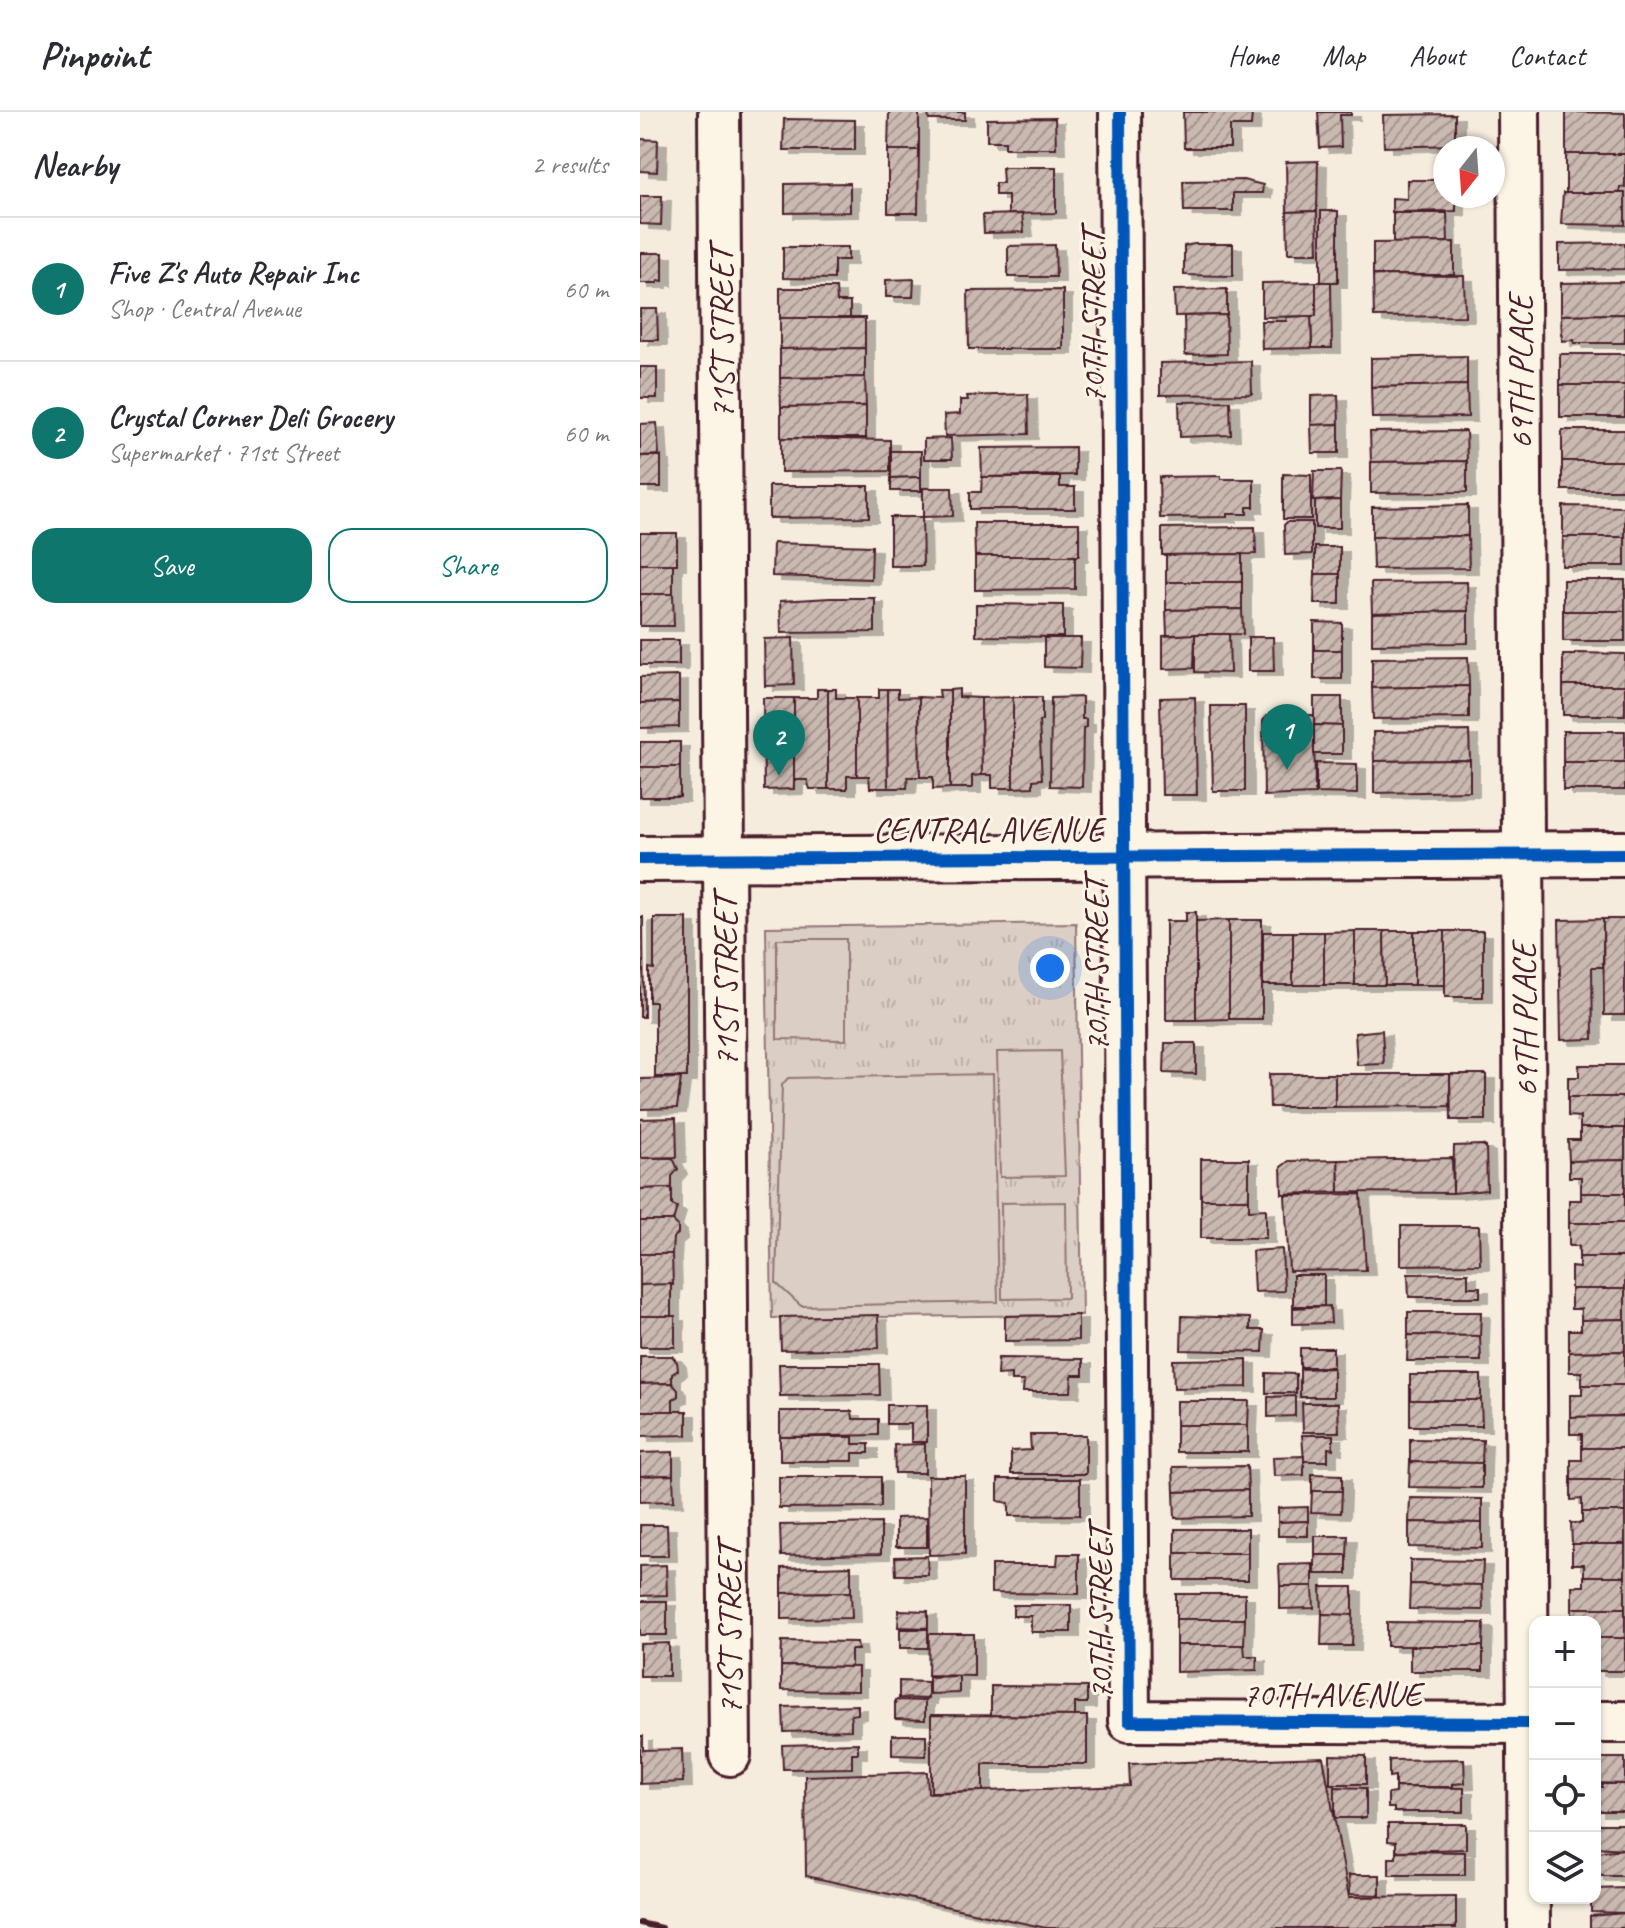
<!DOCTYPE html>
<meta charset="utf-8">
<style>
:root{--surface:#fff;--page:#f7f7f7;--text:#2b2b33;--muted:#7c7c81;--line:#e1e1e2;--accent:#0f766e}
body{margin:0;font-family:Caveat,sans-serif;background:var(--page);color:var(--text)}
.controls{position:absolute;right:24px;bottom:24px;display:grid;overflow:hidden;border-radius:16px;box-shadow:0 2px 6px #0004}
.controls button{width:72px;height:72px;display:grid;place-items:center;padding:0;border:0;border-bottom:2px solid var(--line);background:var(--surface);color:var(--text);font:40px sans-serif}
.compass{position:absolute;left:793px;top:24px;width:72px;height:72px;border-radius:50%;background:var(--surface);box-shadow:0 2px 6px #0004;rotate:197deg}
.you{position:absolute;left:410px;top:856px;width:28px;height:28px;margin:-20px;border:6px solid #fff;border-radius:50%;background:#1a73e8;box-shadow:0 0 0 12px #1a73e833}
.badge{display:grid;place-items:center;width:52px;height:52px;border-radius:50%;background:var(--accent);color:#fff;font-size:26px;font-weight:700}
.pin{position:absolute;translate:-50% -66px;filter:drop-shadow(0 2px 4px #0008)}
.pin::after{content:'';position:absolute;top:42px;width:28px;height:24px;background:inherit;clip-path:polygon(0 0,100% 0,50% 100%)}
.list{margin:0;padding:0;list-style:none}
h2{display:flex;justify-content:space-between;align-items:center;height:104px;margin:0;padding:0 32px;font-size:34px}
h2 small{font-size:26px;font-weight:400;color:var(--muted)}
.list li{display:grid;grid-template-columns:52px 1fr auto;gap:24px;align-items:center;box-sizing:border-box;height:144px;padding:0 32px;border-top:2px solid var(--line)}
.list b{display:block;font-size:30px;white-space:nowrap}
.list p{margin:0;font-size:26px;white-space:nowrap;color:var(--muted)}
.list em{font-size:26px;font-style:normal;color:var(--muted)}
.actions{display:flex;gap:16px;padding:24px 32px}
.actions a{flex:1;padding:18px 0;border:2px solid var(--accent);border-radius:24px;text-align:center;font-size:28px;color:var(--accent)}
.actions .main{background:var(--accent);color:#fff}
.icon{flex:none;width:44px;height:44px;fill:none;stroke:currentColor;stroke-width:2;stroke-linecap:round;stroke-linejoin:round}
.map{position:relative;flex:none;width:985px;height:1816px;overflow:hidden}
header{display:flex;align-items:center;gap:48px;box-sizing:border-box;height:112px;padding:0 40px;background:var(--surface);border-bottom:2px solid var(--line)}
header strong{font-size:38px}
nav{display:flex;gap:44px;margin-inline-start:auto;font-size:28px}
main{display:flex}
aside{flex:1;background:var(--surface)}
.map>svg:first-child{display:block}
.park{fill:url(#park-tufts);stroke:#927678;stroke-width:2}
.pitch{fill:#dbcec4;stroke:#927678;stroke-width:2}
.building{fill:url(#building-hatch);stroke:#4a1f2b;stroke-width:2;filter:url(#shadow)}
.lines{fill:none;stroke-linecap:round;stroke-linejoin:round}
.minor-casing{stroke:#4a1f2b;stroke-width:46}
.secondary-casing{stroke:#4a1f2b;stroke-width:50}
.minor{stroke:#fcf5e5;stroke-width:40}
.secondary{stroke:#fcf5e5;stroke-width:44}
.rail{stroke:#4a1f2b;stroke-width:6}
.cycleway-casing{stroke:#fcf5e5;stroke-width:17}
.cycleway{stroke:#0057b8;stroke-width:12}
.labels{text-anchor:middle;stroke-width:6;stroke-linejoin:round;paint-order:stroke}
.street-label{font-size:34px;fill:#4a1f2b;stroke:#fcf5e5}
</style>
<header>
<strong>Pinpoint</strong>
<nav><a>Home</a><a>Map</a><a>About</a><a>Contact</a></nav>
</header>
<main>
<aside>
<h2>Nearby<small>2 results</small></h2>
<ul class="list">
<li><span class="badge">1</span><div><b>Five Z's Auto Repair Inc</b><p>Shop · Central Avenue</p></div><em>60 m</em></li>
<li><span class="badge">2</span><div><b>Crystal Corner Deli Grocery</b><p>Supermarket · 71st Street</p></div><em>60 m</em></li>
</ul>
<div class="actions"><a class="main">Save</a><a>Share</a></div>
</aside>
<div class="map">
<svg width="985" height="1816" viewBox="0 0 985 1816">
<defs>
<pattern id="park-tufts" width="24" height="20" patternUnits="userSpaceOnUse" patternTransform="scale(2)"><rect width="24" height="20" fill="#dbcec4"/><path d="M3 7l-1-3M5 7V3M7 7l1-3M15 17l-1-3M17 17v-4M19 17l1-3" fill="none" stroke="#bdb0a9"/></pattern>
<pattern id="building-hatch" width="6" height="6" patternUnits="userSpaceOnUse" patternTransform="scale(2)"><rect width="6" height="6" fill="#cab9b1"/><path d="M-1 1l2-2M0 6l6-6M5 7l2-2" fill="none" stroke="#a69690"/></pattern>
<filter id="shadow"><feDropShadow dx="9" dy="5" stdDeviation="0" flood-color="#0004"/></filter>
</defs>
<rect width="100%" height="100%" fill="#f5ecde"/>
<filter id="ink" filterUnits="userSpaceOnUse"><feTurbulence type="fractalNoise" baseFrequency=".0125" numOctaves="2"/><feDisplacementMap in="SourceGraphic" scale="16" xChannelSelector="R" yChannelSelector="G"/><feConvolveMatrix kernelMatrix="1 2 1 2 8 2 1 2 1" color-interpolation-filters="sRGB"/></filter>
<g filter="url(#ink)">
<polygon class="park" points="436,811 442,1203 132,1206 126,815"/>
<g class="pitch">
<polygon points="137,827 206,827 206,928 137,927"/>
<polygon points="420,939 425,1064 360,1065 357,940"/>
<polygon points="353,962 358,1190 161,1194 136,1171 142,973 148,966"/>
<polygon points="426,1090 427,1186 362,1187 361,1091"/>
</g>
<g class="building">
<polygon points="249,0 279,0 279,38 248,38"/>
<polygon points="288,0 325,0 325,8 289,8"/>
<polygon points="543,0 612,0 611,14 590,14 590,36 544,36"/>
<polygon points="678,0 711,0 711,3 700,3 701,35 680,36"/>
<polygon points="926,0 985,1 985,42 926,42"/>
<polygon points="815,2 815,33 744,35 743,3"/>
<polygon points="415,6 416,36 365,36 365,29 347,29 347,7"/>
<polygon points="144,7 215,8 215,38 143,38"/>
<polygon points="0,27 18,28 17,60 0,59"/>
<polygon points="248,38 279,38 278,101 248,101"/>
<polygon points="926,42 985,42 985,75 980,75 980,81 926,82"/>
<polygon points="678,49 677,99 647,100 646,50"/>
<polygon points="362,55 416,55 416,101 368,102 368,83 355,83 355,71 363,71"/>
<polygon points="603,68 623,73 622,81 593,81 593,99 544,99 543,69"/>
<polygon points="767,68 805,68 805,84 816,84 816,99 752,100 752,86 767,87"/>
<polygon points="210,71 210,100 145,101 145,72"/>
<polygon points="923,81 985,81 985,113 921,112"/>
<polygon points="0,84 22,84 21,113 0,112"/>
<polygon points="677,99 678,141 648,141 647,100"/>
<rect x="681" y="99" width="17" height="71"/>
<polygon points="753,101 807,101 808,130 753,131"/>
<polygon points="382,102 384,120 344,121 343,103"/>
<polygon points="814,130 814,163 733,163 733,131"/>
<polygon points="985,131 985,157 919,158 919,132"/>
<polygon points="554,132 593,132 593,164 544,163 544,134"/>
<polygon points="415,133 416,165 368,165 368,134"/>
<polygon points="143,135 208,135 208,148 194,148 194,167 143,166"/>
<polygon points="0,141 23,141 23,169 18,168 18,171 0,171"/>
<polygon points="733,163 824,164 825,204 734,205"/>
<polygon points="274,167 273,185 246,185 246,168"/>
<polygon points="676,170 676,204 622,205 622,171"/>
<polygon points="676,170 691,170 692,236 672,236 671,204 676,204"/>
<polygon points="985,170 985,202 921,203 921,171"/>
<polygon points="140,176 196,176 197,190 210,190 210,206 140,206"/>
<polygon points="587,177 587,203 535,204 534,178"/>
<polygon points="423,178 423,237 329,237 328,179"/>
<polygon points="0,197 17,197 18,228 0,228"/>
<polygon points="985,202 985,231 934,231 934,228 922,229 921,203"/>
<polygon points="586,203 587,242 545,243 544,204"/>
<polygon points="671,204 672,236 622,237 621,209 647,209 646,205"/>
<polygon points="140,206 225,206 225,236 140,237"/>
<polygon points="225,236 225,265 140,266 140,237"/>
<rect x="920" y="242" width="65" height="31"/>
<polygon points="827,244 827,273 731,275 731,246"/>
<polygon points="611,249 612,282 520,283 520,251"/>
<rect x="0" y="255" width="17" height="31"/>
<polygon points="225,265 226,294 141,295 140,266"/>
<polygon points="827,273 828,305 732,306 731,275"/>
<rect x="920" y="273" width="65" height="32"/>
<polygon points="388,282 389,322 305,324 304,303 320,302 320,288 328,288 327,284"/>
<polygon points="698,283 699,312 671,313 671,284"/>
<polygon points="590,289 591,323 540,325 539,290"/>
<polygon points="226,294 226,326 141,326 141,295"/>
<polygon points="17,311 19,343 0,344 0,312"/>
<polygon points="699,312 699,341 672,341 671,313"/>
<rect x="922" y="318" width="63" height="31"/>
<polygon points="826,319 827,349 731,350 730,320"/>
<polygon points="141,326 250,328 250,359 141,360"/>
<polygon points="311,326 312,347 284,347 284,327"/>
<polygon points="435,335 435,363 342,365 341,336"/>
<polygon points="251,339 281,339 281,365 251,366"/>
<rect x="0" y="344" width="21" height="31"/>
<polygon points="827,349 827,380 731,381 731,350"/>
<rect x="922" y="349" width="63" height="29"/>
<polygon points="674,359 701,359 700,388 673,389"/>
<polygon points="643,362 671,363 671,407 643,407"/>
<polygon points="581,364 581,367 614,367 614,395 607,395 607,402 587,402 587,405 520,406 519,365"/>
<polygon points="281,365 281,379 251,379 251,366"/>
<polygon points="342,365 420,365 420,375 435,375 435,397 330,397 330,380 341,380"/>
<polygon points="129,374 229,374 229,405 129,406"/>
<polygon points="283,376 312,376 313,404 283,405"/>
<polygon points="700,388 700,416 675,416 675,389"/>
<polygon points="828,393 828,424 732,425 732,395"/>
<polygon points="923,394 985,395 985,425 923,425"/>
<polygon points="250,405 282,405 283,454 250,454"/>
<polygon points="647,410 672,410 672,442 645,443 644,413"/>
<polygon points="334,411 439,411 439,444 335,444"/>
<polygon points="615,415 616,442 522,443 522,416"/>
<rect x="0" y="421" width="37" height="31"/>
<polygon points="828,424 829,456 733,457 732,425"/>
<polygon points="923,425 985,425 985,454 922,454"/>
<polygon points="133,431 232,434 231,467 132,464"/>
<rect x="675" y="435" width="25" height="27"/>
<polygon points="602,442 602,470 526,470 526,443"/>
<polygon points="335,444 435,444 435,477 335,478"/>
<rect x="0" y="452" width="33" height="30"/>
<polygon points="675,462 700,462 700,492 674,492"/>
<rect x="923" y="468" width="62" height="31"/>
<polygon points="526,470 602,470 602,497 526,498"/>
<polygon points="827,470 828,499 732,501 731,471"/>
<polygon points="0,482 33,482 34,514 0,514"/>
<polygon points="190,486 235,486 235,520 141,521 140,489"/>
<polygon points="336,492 423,493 423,525 336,524"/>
<polygon points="602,497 603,522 527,523 526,498"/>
<polygon points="828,499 828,531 732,532 732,501"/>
<rect x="923" y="499" width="62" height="30"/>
<polygon points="674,510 702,511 702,538 674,538"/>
<polygon points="555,522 589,522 590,561 555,560"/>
<polygon points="555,522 554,556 523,557 523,524"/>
<polygon points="608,525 633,525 634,559 608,559"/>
<polygon points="153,526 154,573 125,574 124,527"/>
<polygon points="404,526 441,526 440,556 404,555"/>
<rect x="0" y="528" width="39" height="25"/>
<rect x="674" y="538" width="28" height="29"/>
<polygon points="935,541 985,542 985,573 923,573 923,543 935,543"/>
<polygon points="828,545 829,574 732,576 732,546"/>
<polygon points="39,564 39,590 0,591 0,565"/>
<rect x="923" y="573" width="62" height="30"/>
<polygon points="829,574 829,606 733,607 732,576"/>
<polygon points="177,577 188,577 188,677 170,677 167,668 154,668 154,586 177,586"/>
<polygon points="188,577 196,577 196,586 217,586 217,664 207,664 207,677 188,677"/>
<polygon points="239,577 247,577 248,676 230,676 229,664 217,664 217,586 239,586"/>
<polygon points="247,577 258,577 258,586 279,585 280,665 268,665 267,676 248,676"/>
<polygon points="319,577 319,585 341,586 342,663 332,664 332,676 310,676 310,578"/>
<polygon points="299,578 310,578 310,676 293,677 293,665 280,665 279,585 300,586"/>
<polygon points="373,585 402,585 402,609 399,609 402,667 393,668 393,675 373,676"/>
<polygon points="373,585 373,676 352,676 352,663 342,663 341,586"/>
<polygon points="442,585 442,607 446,607 446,615 443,616 442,675 410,674 411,586"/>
<polygon points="555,585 557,683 522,683 520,586"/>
<polygon points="674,585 702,585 702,614 674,613"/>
<polygon points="123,586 154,586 154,677 124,678"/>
<polygon points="39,590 39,615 0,616 0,591"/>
<polygon points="571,594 605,594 605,679 573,679"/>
<polygon points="674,603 675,682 624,684 623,609 626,604"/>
<polygon points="674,613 702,614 702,642 674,642"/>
<polygon points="829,619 830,648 734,649 733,620"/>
<rect x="923" y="619" width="62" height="31"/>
<rect x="0" y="630" width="40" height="25"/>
<polygon points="830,648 830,679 734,681 734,649"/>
<rect x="923" y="650" width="62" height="28"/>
<polygon points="676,651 717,652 717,682 676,681"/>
<rect x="0" y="655" width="40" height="30"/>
<polygon points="546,800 556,800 556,908 526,908 526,809 546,809"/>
<polygon points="0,805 3,805 4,905 0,905"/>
<polygon points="14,806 47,806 47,965 15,965 15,890 9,890 9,856 14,857"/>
<polygon points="963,807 985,807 985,903 964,903"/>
<polygon points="963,807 963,855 952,855 953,927 921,928 919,808"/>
<rect x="589" y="808" width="33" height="99"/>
<polygon points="589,808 589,907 556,908 556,809"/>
<polygon points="715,819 744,819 745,873 715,873"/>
<polygon points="715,819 715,873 684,873 684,820"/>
<polygon points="744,819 774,819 774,873 745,873"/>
<rect x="774" y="819" width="31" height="54"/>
<rect x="805" y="819" width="38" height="66"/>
<rect x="623" y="820" width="30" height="53"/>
<rect x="653" y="820" width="31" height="53"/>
<polygon points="742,918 744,952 717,953 715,921"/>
<polygon points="525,931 556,931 556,962 524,961"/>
<polygon points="939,953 985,953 985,985 928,985 928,965 939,965"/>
<polygon points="629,962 695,962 695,995 630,995"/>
<polygon points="695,962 810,962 810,994 695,995"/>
<polygon points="810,962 846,962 846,1008 811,1008"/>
<polygon points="41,966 37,996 0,997 0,967"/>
<polygon points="928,985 985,985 985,1016 940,1016 940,1005 928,1004"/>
<polygon points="36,1006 37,1045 0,1046 0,1007"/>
<polygon points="940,1016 985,1016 985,1048 929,1049 928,1028 940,1028"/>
<polygon points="842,1033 846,1035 847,1078 813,1081 814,1034"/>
<polygon points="0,1046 33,1046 38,1057 32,1064 32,1076 0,1077"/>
<polygon points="812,1046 813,1081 699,1080 698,1048"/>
<rect x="561" y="1047" width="48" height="40"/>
<polygon points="698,1048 699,1080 642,1082 641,1055 649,1049"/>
<polygon points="985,1048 985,1081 941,1081 941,1065 929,1065 929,1049"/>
<polygon points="32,1076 32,1093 37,1095 33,1109 0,1109 0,1077"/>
<polygon points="941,1081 985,1081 985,1111 929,1111 929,1088 941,1088"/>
<polygon points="721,1082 726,1158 649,1159 645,1083"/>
<polygon points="561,1087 609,1087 609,1098 626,1097 626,1126 561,1126"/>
<polygon points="0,1109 33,1109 38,1114 38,1122 33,1126 32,1142 0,1142"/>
<polygon points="929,1111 985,1111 985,1145 939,1145 939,1134 929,1134"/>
<polygon points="761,1114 839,1114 840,1152 761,1153"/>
<polygon points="642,1137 644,1179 614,1180 612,1139"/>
<polygon points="0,1142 32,1142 33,1173 0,1173"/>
<polygon points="939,1145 985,1145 985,1177 931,1177 931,1155 939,1156"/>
<polygon points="828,1161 828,1175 840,1175 840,1185 769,1185 768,1162"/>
<rect x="653" y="1163" width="31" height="31"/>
<polygon points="31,1172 31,1204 0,1204 0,1173"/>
<polygon points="931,1177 985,1177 985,1207 941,1208 941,1197 931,1197"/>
<polygon points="690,1194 691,1211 653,1212 653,1196"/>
<polygon points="768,1200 841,1200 840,1224 768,1223"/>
<polygon points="238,1203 239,1236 141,1238 140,1205"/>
<polygon points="438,1203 438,1228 365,1229 365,1204"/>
<rect x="0" y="1204" width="35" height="31"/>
<polygon points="542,1204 610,1206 610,1218 624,1218 623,1240 541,1238"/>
<polygon points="985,1207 985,1239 929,1240 929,1218 941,1218 941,1208"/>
<polygon points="768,1223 840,1224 841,1249 767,1249"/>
<rect x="660" y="1236" width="33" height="19"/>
<polygon points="985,1239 985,1273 942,1273 942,1260 929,1260 929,1240"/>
<polygon points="0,1244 32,1244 37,1250 38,1258 32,1262 32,1271 0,1272"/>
<polygon points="358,1246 443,1247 443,1263 432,1263 431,1280 383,1280 384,1269 371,1269 371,1262 357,1263"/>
<polygon points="607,1247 607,1275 534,1276 533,1248"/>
<polygon points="139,1252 239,1252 240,1283 140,1284"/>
<polygon points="693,1256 693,1285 660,1285 660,1257"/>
<polygon points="626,1261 656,1262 656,1281 626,1281"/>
<rect x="770" y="1263" width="71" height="25"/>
<polygon points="32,1271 38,1278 38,1285 33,1287 33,1299 0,1299 0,1272"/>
<polygon points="942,1273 985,1273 985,1304 930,1305 930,1283 942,1283"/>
<polygon points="655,1284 655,1304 628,1305 628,1285"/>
<polygon points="770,1288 841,1288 842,1314 770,1314"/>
<polygon points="536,1289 609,1289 608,1313 536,1313"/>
<polygon points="662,1291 698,1291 699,1320 663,1320"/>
<polygon points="247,1293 287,1293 287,1330 271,1330 271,1312 247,1312"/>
<polygon points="0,1299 47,1299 47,1323 0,1324"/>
<polygon points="140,1299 212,1299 213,1307 238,1307 238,1323 140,1325"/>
<polygon points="985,1304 985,1336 942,1336 942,1322 930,1322 930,1305"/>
<rect x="536" y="1313" width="72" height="27"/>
<polygon points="390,1323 446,1323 446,1362 371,1362 371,1339 391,1338"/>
<polygon points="662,1323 693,1323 693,1337 688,1336 688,1349 664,1349"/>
<polygon points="140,1325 213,1325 213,1332 229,1332 229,1341 213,1341 213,1349 140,1349"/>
<polygon points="770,1327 843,1328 842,1351 770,1350"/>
<polygon points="285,1332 285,1361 255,1361 254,1333"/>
<polygon points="942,1336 985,1336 985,1368 931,1368 931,1348 942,1348"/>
<polygon points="33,1340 33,1363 0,1364 0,1341"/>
<polygon points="664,1344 664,1363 634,1364 633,1345"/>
<polygon points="770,1350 842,1351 842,1376 769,1375"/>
<polygon points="607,1354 608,1378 534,1380 533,1355"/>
<polygon points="672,1362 702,1363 702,1379 672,1379"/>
<polygon points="33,1363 34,1389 0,1390 0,1364"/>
<polygon points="288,1364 325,1364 325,1442 289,1443"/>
<polygon points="139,1365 241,1365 241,1395 139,1396"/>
<polygon points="358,1367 440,1367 440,1403 369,1404 369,1391 358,1389"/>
<polygon points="931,1368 985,1368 985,1400 942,1400 942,1387 931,1388"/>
<polygon points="608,1378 608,1404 535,1406 534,1380"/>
<polygon points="672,1379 702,1379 701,1401 671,1400"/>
<polygon points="770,1386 842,1387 842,1411 769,1410"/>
<polygon points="668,1395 668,1409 638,1410 638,1396"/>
<polygon points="942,1400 985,1400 985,1432 932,1432 931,1411 942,1411"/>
<polygon points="287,1405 287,1435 256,1435 256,1406"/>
<polygon points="668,1409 668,1424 638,1424 638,1410"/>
<polygon points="769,1410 842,1411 842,1436 769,1435"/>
<polygon points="241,1411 241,1442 141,1444 140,1413"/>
<polygon points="0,1413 27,1413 28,1444 0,1444"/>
<rect x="535" y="1417" width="73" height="24"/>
<polygon points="675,1424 708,1424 707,1443 675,1443"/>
<polygon points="932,1432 985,1432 985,1464 944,1464 944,1452 932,1452"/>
<rect x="535" y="1441" width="73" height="27"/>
<polygon points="418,1442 439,1442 439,1482 351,1481 351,1453 417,1453"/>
<rect x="675" y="1443" width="32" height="19"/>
<polygon points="287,1444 288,1463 256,1463 255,1445"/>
<polygon points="770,1448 843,1449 842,1473 770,1472"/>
<polygon points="673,1452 673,1474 640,1474 639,1453"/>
<polygon points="26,1453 27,1483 0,1484 0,1454"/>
<polygon points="211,1454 211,1480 142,1481 142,1456"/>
<polygon points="944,1464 985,1464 985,1496 932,1496 932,1474 944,1474"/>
<polygon points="770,1472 842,1473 843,1498 769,1497"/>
<polygon points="640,1474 673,1474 674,1496 640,1497"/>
<polygon points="681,1475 713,1475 713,1503 682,1502"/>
<polygon points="211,1480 212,1506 142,1507 142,1481"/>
<rect x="536" y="1482" width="69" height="25"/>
<rect x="0" y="1489" width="27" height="34"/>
<polygon points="373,1493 431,1493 431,1520 391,1520 391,1504 373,1504"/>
<polygon points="932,1496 985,1496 985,1526 955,1526 955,1510 932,1510"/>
<polygon points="259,1498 288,1499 288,1516 258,1515"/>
<polygon points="682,1502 713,1503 712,1534 681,1534"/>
<polygon points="536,1507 605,1507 604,1533 536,1533"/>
<polygon points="747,1510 844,1511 843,1534 747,1534"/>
<rect x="260" y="1517" width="28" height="19"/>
<polygon points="289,1522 334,1522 334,1564 288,1563"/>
<rect x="955" y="1526" width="30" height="33"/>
<polygon points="142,1529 217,1530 218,1538 211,1538 211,1555 141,1554"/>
<polygon points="29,1531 29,1564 0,1564 0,1532"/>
<polygon points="536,1533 604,1533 605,1544 617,1544 617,1558 536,1560"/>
<rect x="770" y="1534" width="73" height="25"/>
<polygon points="141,1554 218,1555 218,1579 141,1578"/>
<polygon points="319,1564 319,1581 289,1582 289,1565"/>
<polygon points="259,1569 288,1570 288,1587 259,1586"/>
<polygon points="351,1574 447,1575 447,1591 435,1591 435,1604 351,1603"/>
<polygon points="255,1588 285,1589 285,1608 255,1607"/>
<polygon points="218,1593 218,1602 211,1603 211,1618 144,1620 143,1595"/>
<polygon points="291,1603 447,1604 447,1652 343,1652 343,1679 291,1680"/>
<polygon points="252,1623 286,1623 286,1644 252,1643"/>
<polygon points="0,1624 3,1624 3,1638 42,1637 43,1670 0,1672"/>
<polygon points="218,1631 218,1641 212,1641 212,1656 143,1657 142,1633"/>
<polygon points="690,1643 726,1644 726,1672 690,1672"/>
<polygon points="683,1645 709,1785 816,1784 816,1816 406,1816 166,1764 165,1664 287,1660 288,1681 490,1674 489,1652"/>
<polygon points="955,1646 985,1646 985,1672 955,1671"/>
<polygon points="824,1647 825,1671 813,1672 813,1675 755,1675 755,1664 749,1665 749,1648"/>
<polygon points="962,1672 985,1672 985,1699 955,1699 955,1675 962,1675"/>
<polygon points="695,1675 726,1676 726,1706 695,1706"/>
<polygon points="755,1675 824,1676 824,1700 754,1700 754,1696 748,1696 748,1682 755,1681"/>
<polygon points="748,1712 826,1712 826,1737 756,1739 756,1730 748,1729"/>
<polygon points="955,1712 985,1712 985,1737 955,1735"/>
<polygon points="985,1737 985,1764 955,1764 955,1740"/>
<polygon points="756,1739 825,1740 825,1763 749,1763 749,1746 756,1746"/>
<polygon points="709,1763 740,1763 740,1783 710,1782"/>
<polygon points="985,1776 985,1801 951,1800 951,1786 955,1786 955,1777"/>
<polygon points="985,1801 985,1816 950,1816 950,1804"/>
</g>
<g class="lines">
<defs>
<g id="minor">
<polyline points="79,0 90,1643"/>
<polyline points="480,0 489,1609 895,1611"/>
<polyline points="879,0 889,1816"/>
<polyline points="955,1610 985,1610"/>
</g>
<polyline id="secondary" points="0,747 985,742"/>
</defs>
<use href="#minor" class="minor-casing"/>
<use href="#secondary" class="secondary-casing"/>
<use href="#minor" class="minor"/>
<use href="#secondary" class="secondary"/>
<polyline class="rail" points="0,1811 21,1816"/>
<defs>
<g id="cycleway">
<polyline points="480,0 489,1609 895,1611"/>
<polyline points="0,747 985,742"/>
</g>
</defs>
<use href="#cycleway" class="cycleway-casing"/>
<use href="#cycleway" class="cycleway"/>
</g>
</g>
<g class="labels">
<g class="street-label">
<text transform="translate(453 205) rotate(-90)" y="12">70TH STREET</text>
<text transform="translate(81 221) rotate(-90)" y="12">71ST STREET</text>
<text transform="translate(880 260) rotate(-90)" y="12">69TH PLACE</text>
<text x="348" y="729">CENTRAL AVENUE</text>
<text transform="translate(456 853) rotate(-90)" y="12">70TH STREET</text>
<text transform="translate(85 869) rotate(-90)" y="12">71ST STREET</text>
<text transform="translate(884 908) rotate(-91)" y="12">69TH PLACE</text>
<text transform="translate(460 1501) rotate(-90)" y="12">70TH STREET</text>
<text transform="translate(89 1517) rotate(-90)" y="12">71ST STREET</text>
<text x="692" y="1594">70TH AVENUE</text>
</g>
</g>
</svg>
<div class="controls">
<button>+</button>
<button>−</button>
<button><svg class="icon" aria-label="locate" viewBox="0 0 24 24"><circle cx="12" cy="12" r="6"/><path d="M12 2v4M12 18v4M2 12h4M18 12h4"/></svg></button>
<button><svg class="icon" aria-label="layers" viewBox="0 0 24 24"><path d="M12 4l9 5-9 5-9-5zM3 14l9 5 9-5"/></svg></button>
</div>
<svg class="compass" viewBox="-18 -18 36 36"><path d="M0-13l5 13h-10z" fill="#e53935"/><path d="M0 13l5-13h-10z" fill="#7c7c81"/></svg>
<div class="you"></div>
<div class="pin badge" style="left:647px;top:658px">1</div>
<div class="pin badge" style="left:139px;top:664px">2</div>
</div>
</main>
